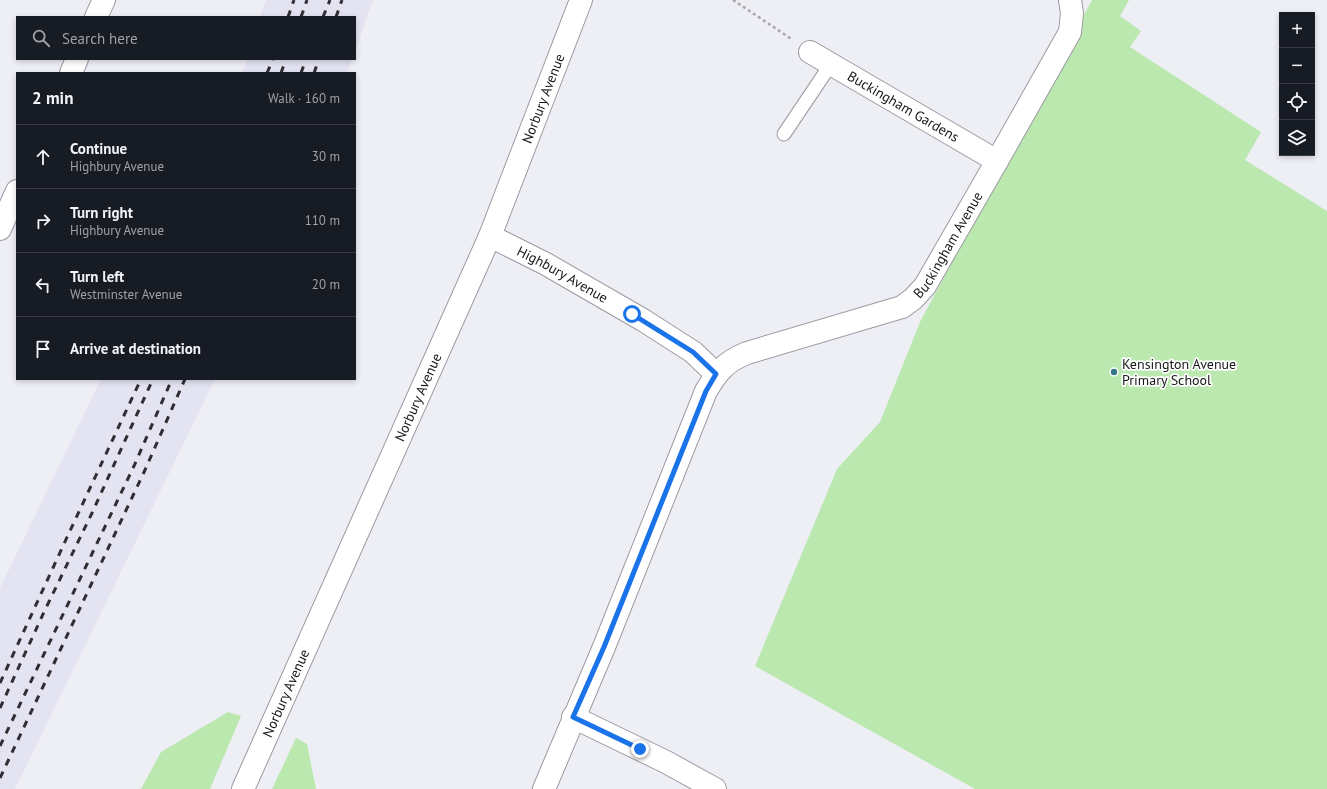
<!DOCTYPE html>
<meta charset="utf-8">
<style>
:root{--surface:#171b24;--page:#242831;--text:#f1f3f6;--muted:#9ea1a6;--line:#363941}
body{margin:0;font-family:"PT Sans",sans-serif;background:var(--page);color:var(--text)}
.controls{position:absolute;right:12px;top:12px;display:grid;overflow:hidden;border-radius:0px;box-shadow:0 2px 6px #0003}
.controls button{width:36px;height:36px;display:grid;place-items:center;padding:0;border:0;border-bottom:1px solid var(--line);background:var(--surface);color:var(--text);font:20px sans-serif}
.stop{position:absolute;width:12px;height:12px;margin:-9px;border:3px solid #1a73e8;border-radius:50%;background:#fff}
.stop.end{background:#1a73e8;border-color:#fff;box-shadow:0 1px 4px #0008}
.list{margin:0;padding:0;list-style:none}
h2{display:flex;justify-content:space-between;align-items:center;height:52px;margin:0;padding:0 16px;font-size:17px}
h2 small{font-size:13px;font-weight:400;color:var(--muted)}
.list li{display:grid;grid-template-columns:26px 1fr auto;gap:12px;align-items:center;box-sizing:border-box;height:64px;padding:0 16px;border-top:1px solid var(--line)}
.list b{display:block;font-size:15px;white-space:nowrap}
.list p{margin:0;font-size:13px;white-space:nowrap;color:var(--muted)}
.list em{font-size:13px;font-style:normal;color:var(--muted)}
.icon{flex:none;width:22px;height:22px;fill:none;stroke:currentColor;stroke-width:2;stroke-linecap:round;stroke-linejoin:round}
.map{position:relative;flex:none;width:1327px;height:789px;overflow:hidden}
.search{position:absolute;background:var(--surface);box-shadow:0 2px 6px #0003;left:16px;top:16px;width:340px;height:44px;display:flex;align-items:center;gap:10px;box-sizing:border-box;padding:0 14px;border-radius:0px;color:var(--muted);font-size:15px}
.panel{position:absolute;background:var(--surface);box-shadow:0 2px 6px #0003;left:16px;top:72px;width:340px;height:308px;border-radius:0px}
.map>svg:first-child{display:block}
.built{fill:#e4e3f2}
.green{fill:#bae8af}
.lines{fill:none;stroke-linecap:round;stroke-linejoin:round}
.lane-casing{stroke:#9b9aa1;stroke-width:15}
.street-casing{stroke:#9b9aa1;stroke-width:24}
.path{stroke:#a6a6ac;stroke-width:2.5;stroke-dasharray:3 3;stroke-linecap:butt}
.lane{stroke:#fff;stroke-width:13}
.street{stroke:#fff;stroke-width:22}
.rail{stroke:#2f2f33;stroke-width:3;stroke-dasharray:7 7;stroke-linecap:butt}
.route{stroke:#1a73e8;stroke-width:5}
.poi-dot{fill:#357988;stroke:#fff;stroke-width:1.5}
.labels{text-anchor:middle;stroke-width:3.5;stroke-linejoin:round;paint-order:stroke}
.street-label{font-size:14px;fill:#17171a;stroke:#fff}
.poi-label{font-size:14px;fill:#17171a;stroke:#fff;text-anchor:start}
</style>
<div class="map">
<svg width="1327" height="789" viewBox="0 0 1327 789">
<rect width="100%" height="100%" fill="#eeeef5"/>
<g class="built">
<polygon points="266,0 373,0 355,51 355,17 260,17"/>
<polygon points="247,59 352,59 347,73 242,73"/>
<polygon points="101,379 215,379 15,789 0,789 0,588"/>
</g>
<g class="green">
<polygon points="1092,0 1129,0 1120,16 1141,31 1130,47 1261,132 1245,160 1327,211 1327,789 975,789 755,666 837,469 880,422 920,322"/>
<polygon points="228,712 241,716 210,789 141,789 161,752"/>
<polygon points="296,738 307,744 316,789 272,789"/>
</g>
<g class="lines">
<defs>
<polyline id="lane" points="784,134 831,64"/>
<g id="street">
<polyline points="96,17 104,0"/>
<path id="s1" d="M810 52 997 161"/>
<polyline points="71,73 77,59"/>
<polyline points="0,229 17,191"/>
<path id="s2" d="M490 236 546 264 643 320 693 352 716 374"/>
<polyline points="573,717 666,762 715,789"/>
<path id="s3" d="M243 789 490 236 581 0"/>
<path id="s4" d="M544 789 604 647 706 391C718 371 725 362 747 353L902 307 913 299 925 286 997 161 1070 32 1072 13 1070 0"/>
</g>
</defs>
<use href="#lane" class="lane-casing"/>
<use href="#street" class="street-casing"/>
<polyline class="path" points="733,0 793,40"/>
<use href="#lane" class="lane"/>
<use href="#street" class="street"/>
<g class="rail">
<polyline points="288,17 294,0"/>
<polyline points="301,17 307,0"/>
<polyline points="323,17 330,0"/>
<polyline points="336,17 342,0"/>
<polyline points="267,73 273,59"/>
<polyline points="281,73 286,59"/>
<polyline points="301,73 306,59"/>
<polyline points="314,73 319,59"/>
<polyline points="0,683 69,533 141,379"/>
<polyline points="0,708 44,612 92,513 153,379"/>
<polyline points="0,746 134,466 172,379"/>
<polyline points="0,778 145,470 185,379"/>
</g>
</g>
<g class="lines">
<polyline class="route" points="632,314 693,352 716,374 706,391 604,647 573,717 640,749"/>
</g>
<circle class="poi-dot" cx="1114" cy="372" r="4"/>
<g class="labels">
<g class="street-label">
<text dy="5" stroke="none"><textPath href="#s3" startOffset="753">Norbury Avenue</textPath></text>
<text dy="5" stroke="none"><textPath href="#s1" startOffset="108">Buckingham Gardens</textPath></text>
<text dy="5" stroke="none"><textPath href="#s4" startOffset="727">Buckingham Avenue</textPath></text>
<text dy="5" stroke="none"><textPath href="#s2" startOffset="82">Highbury Avenue</textPath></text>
<text dy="5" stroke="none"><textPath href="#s3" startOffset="429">Norbury Avenue</textPath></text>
<text dy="5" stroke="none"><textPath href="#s3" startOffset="105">Norbury Avenue</textPath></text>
</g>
<g class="poi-label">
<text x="1122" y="369">Kensington Avenue<tspan x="1122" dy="16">Primary School</tspan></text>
</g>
</g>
</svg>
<div class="controls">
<button>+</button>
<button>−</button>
<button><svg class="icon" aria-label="locate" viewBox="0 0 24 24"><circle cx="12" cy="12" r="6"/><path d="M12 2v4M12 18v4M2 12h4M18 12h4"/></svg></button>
<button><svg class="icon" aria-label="layers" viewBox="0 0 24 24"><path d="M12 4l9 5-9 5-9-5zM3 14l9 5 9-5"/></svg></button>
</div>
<div class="stop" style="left:632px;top:314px"></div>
<div class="stop end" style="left:640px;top:749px"></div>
<div class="search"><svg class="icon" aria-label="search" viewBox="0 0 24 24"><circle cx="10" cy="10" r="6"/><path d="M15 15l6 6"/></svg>Search here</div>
<section class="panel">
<h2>2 min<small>Walk · 160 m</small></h2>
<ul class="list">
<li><svg class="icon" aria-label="ahead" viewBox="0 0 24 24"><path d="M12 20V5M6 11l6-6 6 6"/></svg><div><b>Continue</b><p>Highbury Avenue</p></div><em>30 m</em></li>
<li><svg class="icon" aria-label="right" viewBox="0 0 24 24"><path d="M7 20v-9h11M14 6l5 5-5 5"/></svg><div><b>Turn right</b><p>Highbury Avenue</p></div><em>110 m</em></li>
<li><svg class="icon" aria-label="left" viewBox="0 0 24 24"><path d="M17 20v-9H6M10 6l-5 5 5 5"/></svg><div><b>Turn left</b><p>Westminster Avenue</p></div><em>20 m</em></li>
<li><svg class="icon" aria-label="arrive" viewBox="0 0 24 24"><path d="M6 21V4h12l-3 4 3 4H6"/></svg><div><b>Arrive at destination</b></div></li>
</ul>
</section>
</div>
